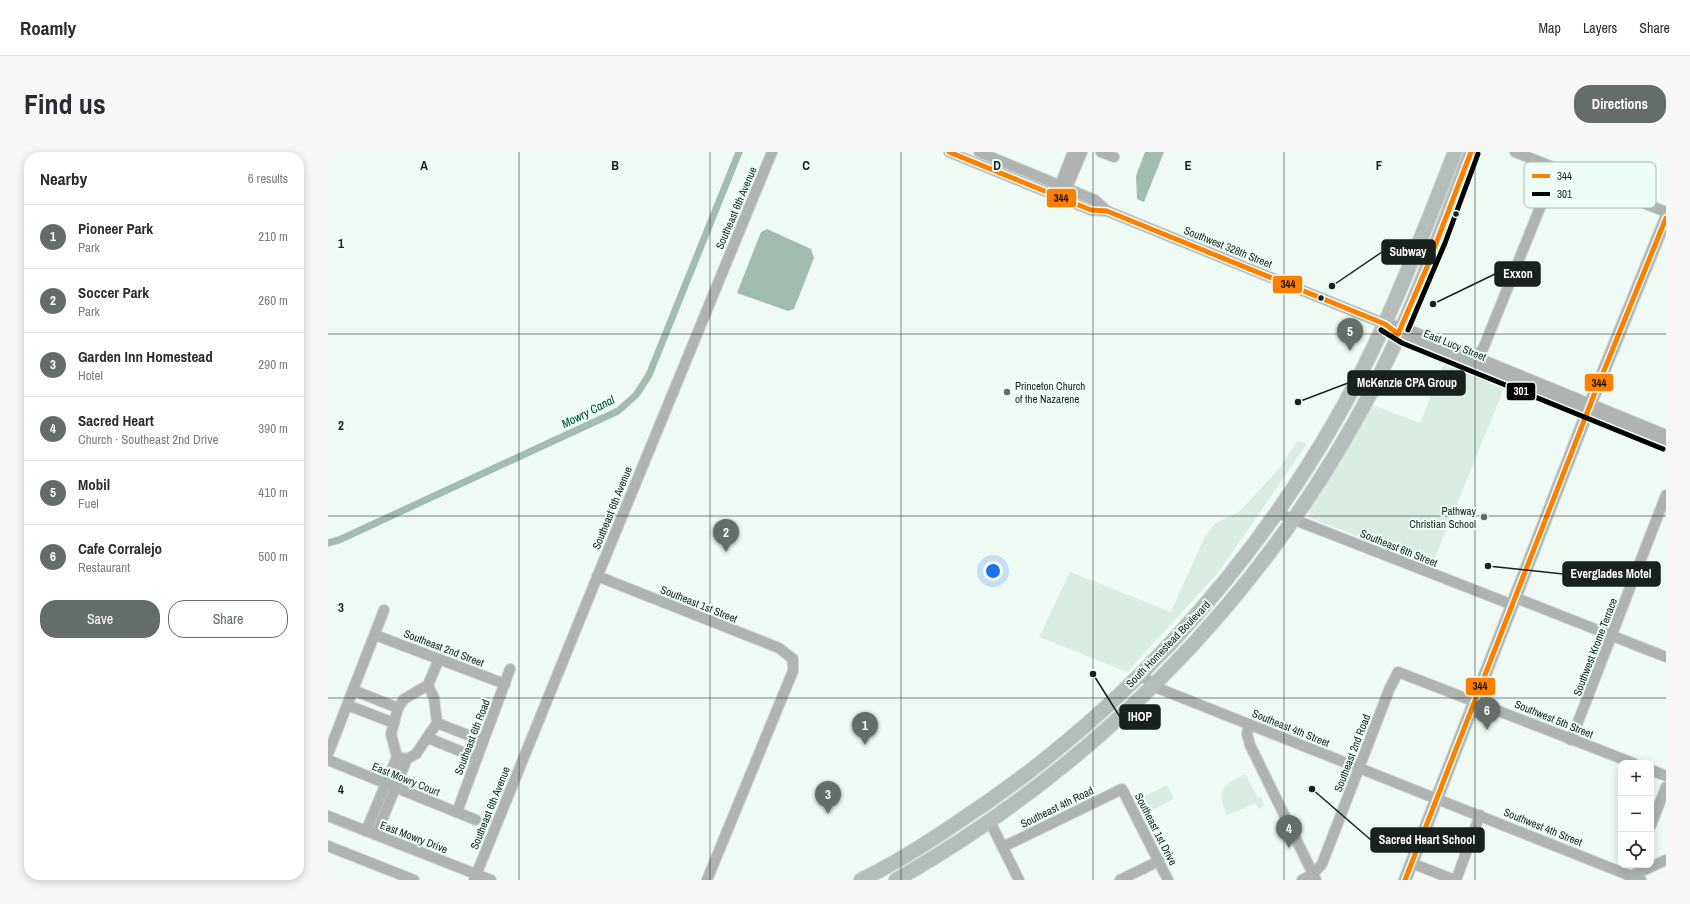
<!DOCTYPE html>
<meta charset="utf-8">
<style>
:root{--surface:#fff;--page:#f7f7f7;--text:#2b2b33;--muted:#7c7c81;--line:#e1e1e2;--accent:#646d69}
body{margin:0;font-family:"Archivo Narrow",sans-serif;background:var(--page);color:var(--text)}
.controls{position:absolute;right:12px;bottom:12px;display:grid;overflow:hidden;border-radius:8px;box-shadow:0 2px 10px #0003}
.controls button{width:36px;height:36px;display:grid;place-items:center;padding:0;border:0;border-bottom:1px solid var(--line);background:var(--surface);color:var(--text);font:20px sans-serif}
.you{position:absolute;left:665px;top:419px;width:14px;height:14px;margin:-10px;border:3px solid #fff;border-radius:50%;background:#1a73e8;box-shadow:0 0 0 6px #1a73e833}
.badge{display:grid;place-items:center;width:26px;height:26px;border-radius:50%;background:var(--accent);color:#fff;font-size:13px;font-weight:700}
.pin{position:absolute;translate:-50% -33px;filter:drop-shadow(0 1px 2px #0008)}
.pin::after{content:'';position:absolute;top:21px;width:14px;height:12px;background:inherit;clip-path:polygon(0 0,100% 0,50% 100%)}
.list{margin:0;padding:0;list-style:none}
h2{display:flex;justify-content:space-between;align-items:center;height:52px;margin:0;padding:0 16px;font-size:17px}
h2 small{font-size:13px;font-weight:400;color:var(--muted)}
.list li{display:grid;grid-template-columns:26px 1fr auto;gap:12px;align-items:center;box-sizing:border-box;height:64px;padding:0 16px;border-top:1px solid var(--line)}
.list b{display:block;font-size:15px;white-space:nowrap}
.list p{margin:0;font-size:13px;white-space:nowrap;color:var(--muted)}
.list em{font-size:13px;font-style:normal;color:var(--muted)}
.actions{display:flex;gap:8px;padding:12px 16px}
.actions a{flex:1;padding:9px 0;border:1px solid var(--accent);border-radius:16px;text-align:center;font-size:14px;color:var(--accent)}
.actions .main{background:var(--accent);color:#fff}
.icon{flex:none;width:22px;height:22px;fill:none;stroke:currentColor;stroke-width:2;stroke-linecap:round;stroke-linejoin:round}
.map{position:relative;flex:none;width:1338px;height:728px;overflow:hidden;border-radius:16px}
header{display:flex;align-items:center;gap:24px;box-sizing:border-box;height:56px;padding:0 20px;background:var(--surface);border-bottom:1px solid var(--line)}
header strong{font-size:19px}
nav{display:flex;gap:22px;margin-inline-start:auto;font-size:14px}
.intro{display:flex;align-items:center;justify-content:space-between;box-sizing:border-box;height:96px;padding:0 24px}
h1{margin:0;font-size:28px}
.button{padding:10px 18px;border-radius:16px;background:var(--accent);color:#fff;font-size:14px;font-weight:700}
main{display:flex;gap:24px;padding:0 24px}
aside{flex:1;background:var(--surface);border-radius:16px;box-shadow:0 2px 10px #0003}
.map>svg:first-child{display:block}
.green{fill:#daede3}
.water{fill:#a1bdaf}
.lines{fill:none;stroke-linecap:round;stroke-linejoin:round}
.canal{stroke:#a1bdaf;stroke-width:7}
.minor-casing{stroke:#ced6d2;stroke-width:12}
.major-casing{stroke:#ced6d2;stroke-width:14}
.highway-casing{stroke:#ced6d2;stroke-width:16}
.minor{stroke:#afb4b2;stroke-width:10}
.major{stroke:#b0b7b4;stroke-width:12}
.highway{stroke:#b4bdb9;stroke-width:14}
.bus-1-casing{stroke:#ecfef5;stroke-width:8}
.bus-2-casing{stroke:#ecfef5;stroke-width:8}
.bus-1{stroke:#ff8000;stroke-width:5}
.bus-2{stroke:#000;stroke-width:5}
.grid{fill:none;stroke:#19211d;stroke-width:1;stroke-opacity:0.55}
.bus-dot{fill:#19211d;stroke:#ecfef5;stroke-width:1.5}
.poi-dot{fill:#646d69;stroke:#ecfef5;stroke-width:1.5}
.labels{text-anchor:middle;stroke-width:4;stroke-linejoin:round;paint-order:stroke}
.street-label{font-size:11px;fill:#19211d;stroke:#ecfef5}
.poi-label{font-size:11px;fill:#19211d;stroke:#ecfef5;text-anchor:start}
.water-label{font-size:12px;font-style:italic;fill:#004b32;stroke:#ecfef5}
.key{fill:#ecfef5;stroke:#adbcb4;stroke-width:1}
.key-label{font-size:11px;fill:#19211d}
.grid-label{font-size:13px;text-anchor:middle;font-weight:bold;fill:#19211d;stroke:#ecfef5;stroke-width:4;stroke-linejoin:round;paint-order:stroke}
.leader{fill:none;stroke:#19211d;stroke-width:1.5}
.callout-dot{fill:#19211d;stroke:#ecfef5;stroke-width:1.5}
.callout{fill:#19211d;stroke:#19211d;stroke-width:1.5}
.callout-label{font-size:12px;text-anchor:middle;font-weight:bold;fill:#fff}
.line-badge{stroke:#ecfef5;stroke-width:1.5}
.badge-label{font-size:11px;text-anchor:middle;font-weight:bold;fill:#fff}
.pale-badge-label{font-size:11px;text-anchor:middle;font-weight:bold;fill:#111}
</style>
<header>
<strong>Roamly</strong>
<nav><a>Map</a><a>Layers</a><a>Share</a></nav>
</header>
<div class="intro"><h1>Find us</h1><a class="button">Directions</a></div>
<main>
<aside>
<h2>Nearby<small>6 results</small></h2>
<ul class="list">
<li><span class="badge">1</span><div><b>Pioneer Park</b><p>Park</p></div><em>210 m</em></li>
<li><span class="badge">2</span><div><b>Soccer Park</b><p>Park</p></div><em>260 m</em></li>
<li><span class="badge">3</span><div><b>Garden Inn Homestead</b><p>Hotel</p></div><em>290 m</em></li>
<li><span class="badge">4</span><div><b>Sacred Heart</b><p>Church · Southeast 2nd Drive</p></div><em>390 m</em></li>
<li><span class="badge">5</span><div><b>Mobil</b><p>Fuel</p></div><em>410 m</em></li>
<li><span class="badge">6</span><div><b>Cafe Corralejo</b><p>Restaurant</p></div><em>500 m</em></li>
</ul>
<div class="actions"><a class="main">Save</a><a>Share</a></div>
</aside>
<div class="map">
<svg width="1338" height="728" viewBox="0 0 1338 728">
<rect width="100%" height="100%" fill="#f0faf5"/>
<g class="green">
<polygon points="1116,211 1177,234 1104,413 982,366 981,357 1045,253 1092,271"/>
<polygon points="970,288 979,292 890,421 799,520 711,485 742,420 843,460 877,384 888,371 912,359 951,317"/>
<path d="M915 623H918L930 646 933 645V643L936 654 930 657 928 651 899 663C888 640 894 633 915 623Z"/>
<polygon points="839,633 846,647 822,659 815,645"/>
</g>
<g class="water">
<polygon points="817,0 836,0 816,50 809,47 808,24"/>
<polygon points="439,77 483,97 486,106 466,157 460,159 409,141 433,80"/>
</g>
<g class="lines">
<polyline class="canal" points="0,391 11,388 290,259 308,243 321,223 411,0"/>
<defs>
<g id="minor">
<polyline points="621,0 763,58 779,59 1057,172 1074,175 1338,283"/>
<polyline points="651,0 767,48 779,59"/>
<polyline points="745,0 734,28 736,35 741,31 754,0"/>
<polyline points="773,0 786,5"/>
<polyline points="1187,0 1338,60"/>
<polyline points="1066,179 1077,185 1338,291"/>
<polyline points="1147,205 1155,197 1228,16"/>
<polyline points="949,361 1185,453"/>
<polyline points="269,424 451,496 465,507 465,519 379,728"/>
<polyline points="1188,446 1338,505"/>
<polyline points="47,483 177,532"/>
<polyline points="813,522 826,534 832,537 1313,728"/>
<polyline points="100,533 106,546 109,571 88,602 79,607 69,605 63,582 70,556 76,547 100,533 111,507"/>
<polyline points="25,538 70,556"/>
<polyline points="19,553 66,571"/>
<polyline points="109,571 155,589"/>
<polyline points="921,572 919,582 922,593 988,728"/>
<polyline points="100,586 149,606"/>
<polyline points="1243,588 1338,343"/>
<polyline points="0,602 56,458"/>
<polyline points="0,608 148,668"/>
<polyline points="1323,618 1338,624"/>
<polyline points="129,660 182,517"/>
<polyline points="0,664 163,728"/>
<polyline points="662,670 691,728"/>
<polyline points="1323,673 1338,635"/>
<polyline points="38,679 69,605"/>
<polyline points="48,683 79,607"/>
<polyline points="0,694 86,728"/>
<polyline points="675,695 794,637 840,728"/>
<polyline points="1083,711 1127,728"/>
<polyline points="1301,725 1338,708"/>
<polyline points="146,728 272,418 444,0"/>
<polyline points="792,728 831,709"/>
<polyline points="974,728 985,722 994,712 1061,538 1070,520 1305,611"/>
<polyline points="1128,728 1152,663"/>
</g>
<polyline id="major" points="1077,728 1266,243 1338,66"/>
<g id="highway">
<path d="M533 728C568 711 601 690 633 668 787 567 915 429 1007 269 1056 184 1091 92 1127 0"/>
<path d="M568 728C769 613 933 448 1042 242 1083 165 1112 82 1143 0"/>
</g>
</defs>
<use href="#minor" class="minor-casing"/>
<use href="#major" class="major-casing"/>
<use href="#highway" class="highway-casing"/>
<use href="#minor" class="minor"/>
<use href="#major" class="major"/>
<use href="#highway" class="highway"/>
<defs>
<g id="bus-1">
<polyline points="621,0 763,58 779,59 1057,172 1070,182"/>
<polyline points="1070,182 1099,115 1143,0"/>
<polyline points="1077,728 1266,243 1338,66"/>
</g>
<g id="bus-2">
<polyline points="1053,178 1074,191 1335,297"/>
<polyline points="1080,178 1117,91 1150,2"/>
</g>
</defs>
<use href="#bus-1" class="bus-1-casing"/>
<use href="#bus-2" class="bus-2-casing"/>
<use href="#bus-1" class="bus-1"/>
<use href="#bus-2" class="bus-2"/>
</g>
<path class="grid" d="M191 0V728M382 0V728M573 0V728M765 0V728M956 0V728M1147 0V728M0 182H1338M0 364H1338M0 546H1338"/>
<g class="bus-dot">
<circle cx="1128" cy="62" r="3.5"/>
<circle cx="993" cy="146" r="3.5"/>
</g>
<g class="poi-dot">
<circle cx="679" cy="240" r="4"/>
<circle cx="1156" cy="365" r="4"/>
</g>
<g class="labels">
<g class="street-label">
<text transform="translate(408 56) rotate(-67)" y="4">Southeast 6th Avenue</text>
<text transform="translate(900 95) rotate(22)" y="4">Southwest 328th Street</text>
<text transform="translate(1127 193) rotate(22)" y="4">East Lucy Street</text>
<text transform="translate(284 356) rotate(-68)" y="4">Southeast 6th Avenue</text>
<text transform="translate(1071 396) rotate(22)" y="4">Southeast 6th Street</text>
<text transform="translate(371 452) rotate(22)" y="4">Southeast 1st Street</text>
<text transform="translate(840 492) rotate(-46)" y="4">South Homestead Boulevard</text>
<text transform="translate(1267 495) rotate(-69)" y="4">Southwest Krome Terrace</text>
<text transform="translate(116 496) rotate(21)" y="4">Southeast 2nd Street</text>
<text transform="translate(1226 567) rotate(22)" y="4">Southwest 5th Street</text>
<text transform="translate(963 576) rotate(22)" y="4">Southeast 4th Street</text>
<text transform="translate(144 585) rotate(-69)" y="4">Southeast 6th Road</text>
<text transform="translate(1024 601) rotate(-69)" y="4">Southeast 2nd Road</text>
<text transform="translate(78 627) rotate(22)" y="4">East Mowry Court</text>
<text transform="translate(729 655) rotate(-26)" y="4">Southeast 4th Road</text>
<text transform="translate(162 656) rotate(-68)" y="4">Southeast 6th Avenue</text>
<text transform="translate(1215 675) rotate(22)" y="4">Southwest 4th Street</text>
<text transform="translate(828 677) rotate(63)" y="4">Southeast 1st Drive</text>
<text transform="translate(86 685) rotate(21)" y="4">East Mowry Drive</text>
</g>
<g class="poi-label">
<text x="687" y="238">Princeton Church<tspan x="687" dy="13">of the Nazarene</tspan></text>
<text x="1148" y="363" text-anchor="end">Pathway<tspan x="1148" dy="13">Christian School</tspan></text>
</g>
<g class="water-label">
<text transform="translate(260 260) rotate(-27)" y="4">Mowry Canal</text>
</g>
</g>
<rect x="1196" y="10" width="132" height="46" rx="6" class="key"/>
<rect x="1204" y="22" width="18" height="4" fill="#ff8000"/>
<rect x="1204" y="40" width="18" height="4" fill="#000"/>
<g class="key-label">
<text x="1229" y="28">344</text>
<text x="1229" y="46">301</text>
</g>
<g class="grid-label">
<text x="96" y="18">A</text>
<text x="287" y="18">B</text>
<text x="478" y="18">C</text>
<text x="669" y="18">D</text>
<text x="860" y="18">E</text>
<text x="1051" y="18">F</text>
<text x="13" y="96">1</text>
<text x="13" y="278">2</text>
<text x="13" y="460">3</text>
<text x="13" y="642">4</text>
</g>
<path class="leader" d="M1004 134L1054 100M1105 152L1167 122M970 250L1020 231M1160 414L1235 422M765 522L792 565M984 637L1043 688"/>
<g class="callout-dot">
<circle cx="1004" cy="134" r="4"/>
<circle cx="1105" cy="152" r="4"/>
<circle cx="970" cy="250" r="4"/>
<circle cx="1160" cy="414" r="4"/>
<circle cx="765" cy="522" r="4"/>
<circle cx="984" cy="637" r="4"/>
</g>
<g class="callout">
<rect x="1054" y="88" width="53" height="24" rx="4"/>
<rect x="1167" y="110" width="45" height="24" rx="4"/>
<rect x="1020" y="219" width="117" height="24" rx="4"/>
<rect x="1235" y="410" width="97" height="24" rx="4"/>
<rect x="792" y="553" width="40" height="24" rx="4"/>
<rect x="1043" y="676" width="113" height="24" rx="4"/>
</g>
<g class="callout-label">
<text x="1080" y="104">Subway</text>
<text x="1190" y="126">Exxon</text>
<text x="1079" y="235">McKenzie CPA Group</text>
<text x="1283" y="426">Everglades Motel</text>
<text x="812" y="569">IHOP</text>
<text x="1099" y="692">Sacred Heart School</text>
</g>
<g class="line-badge">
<rect x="718" y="36" width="31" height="20" rx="4" fill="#ff8000"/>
<rect x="944" y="123" width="31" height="19" rx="4" fill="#ff8000"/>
<rect x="1256" y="221" width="30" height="19" rx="4" fill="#ff8000"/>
<rect x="1178" y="230" width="30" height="19" rx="4" fill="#000"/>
<rect x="1137" y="525" width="31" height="19" rx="4" fill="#ff8000"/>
</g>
<g class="badge-label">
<text x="1193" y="243">301</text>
</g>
<g class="pale-badge-label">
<text x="733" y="50">344</text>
<text x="960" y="136">344</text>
<text x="1271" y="235">344</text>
<text x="1152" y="538">344</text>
</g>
</svg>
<div class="controls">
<button>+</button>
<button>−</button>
<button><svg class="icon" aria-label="locate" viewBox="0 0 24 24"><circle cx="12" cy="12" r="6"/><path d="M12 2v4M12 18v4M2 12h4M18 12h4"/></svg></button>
</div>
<div class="you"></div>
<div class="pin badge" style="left:537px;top:593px">1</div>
<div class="pin badge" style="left:398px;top:400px">2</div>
<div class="pin badge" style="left:500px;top:662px">3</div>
<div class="pin badge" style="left:961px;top:696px">4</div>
<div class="pin badge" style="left:1022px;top:199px">5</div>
<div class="pin badge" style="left:1159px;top:578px">6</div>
</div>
</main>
